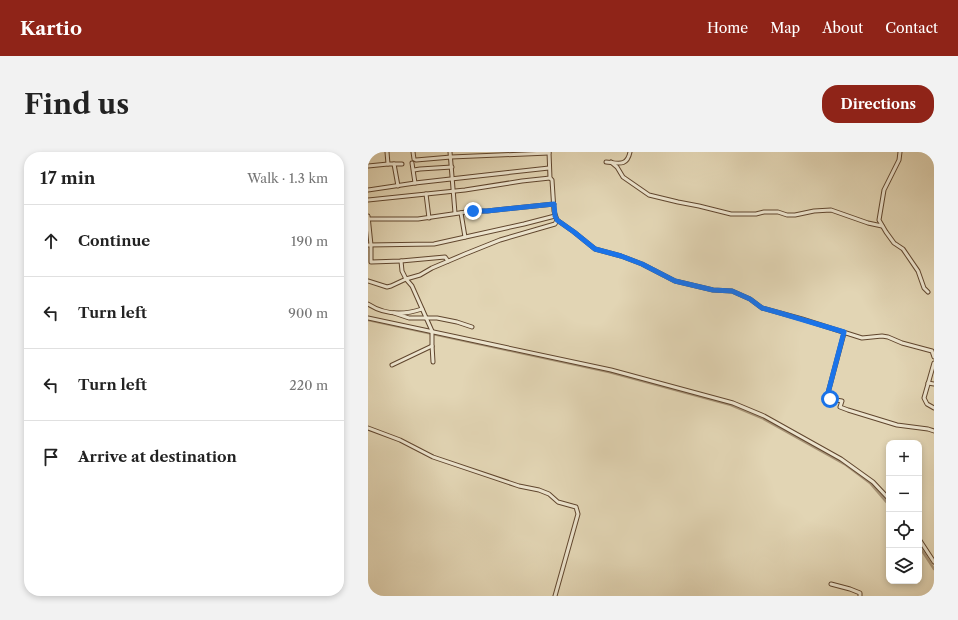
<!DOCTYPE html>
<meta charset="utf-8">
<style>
:root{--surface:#fff;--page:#f2f2f2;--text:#222;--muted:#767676;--line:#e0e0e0;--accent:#8f2418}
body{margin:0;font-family:"Libre Caslon Text",serif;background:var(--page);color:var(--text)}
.controls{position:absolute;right:12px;bottom:12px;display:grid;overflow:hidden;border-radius:8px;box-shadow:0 2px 6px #0003}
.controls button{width:36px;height:36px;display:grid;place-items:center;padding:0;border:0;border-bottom:1px solid var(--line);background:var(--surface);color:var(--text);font:20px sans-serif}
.stop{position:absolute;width:12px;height:12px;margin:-9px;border:3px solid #1a73e8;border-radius:50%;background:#fff}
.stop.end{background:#1a73e8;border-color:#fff;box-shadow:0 1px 4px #0008}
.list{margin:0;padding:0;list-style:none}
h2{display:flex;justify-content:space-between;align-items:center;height:52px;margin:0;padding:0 16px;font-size:17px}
h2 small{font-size:13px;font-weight:400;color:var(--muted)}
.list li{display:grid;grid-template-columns:26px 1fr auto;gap:12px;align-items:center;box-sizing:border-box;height:72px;padding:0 16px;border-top:1px solid var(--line)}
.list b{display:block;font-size:15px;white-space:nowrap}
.list em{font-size:13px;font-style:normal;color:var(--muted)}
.icon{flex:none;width:22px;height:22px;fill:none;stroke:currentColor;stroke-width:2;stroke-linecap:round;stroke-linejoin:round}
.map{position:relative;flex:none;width:566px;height:444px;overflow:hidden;border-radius:16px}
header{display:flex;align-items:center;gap:24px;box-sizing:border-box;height:56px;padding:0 20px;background:var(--accent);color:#fff}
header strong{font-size:19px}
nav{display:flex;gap:22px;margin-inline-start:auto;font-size:14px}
.intro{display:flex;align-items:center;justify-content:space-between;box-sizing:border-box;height:96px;padding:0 24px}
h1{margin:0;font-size:28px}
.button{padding:10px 18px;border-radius:16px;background:var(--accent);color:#fff;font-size:14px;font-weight:700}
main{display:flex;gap:24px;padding:0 24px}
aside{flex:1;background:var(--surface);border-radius:16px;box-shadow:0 2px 6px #0003}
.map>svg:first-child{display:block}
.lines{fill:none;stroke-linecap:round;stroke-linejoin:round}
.canal{stroke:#a79477;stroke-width:2.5}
.minor-casing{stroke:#60462e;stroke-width:5}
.minor{stroke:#ece4ce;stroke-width:3}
.route{stroke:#1a73e8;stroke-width:5}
</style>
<header>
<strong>Kartio</strong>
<nav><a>Home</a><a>Map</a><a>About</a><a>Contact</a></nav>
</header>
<div class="intro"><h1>Find us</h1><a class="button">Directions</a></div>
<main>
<aside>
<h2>17 min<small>Walk · 1.3 km</small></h2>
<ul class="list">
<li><svg class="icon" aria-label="ahead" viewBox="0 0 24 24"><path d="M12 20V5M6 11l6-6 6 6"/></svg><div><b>Continue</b></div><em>190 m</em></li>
<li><svg class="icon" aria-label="left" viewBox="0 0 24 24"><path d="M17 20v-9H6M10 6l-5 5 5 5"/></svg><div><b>Turn left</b></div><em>900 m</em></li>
<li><svg class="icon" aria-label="left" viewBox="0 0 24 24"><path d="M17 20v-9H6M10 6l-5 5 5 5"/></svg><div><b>Turn left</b></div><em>220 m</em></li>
<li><svg class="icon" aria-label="arrive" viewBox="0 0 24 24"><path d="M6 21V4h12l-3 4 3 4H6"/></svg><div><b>Arrive at destination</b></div></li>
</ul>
</aside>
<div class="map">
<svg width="566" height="444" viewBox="0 0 566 444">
<rect width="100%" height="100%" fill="#e2d5b4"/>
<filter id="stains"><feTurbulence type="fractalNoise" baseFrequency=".005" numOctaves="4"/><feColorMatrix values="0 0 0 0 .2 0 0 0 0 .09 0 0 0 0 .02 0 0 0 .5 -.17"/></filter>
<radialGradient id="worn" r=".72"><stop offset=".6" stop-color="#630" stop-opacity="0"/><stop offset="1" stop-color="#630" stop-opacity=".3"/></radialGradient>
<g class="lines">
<g class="canal">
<polyline points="0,168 241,220 363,253 394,266 478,313 502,331 521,353"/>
<polyline points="551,394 566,417"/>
</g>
<defs>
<g id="minor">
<polyline points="19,0 20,12"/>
<polyline points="45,0 46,7 48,8 83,5 181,1"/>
<polyline points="82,0 87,61"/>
<polyline points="532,0 531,8 516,38 511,68 518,80 526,91 535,97 550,119 556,136 560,140"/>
<path d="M238 10C250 11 259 15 262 0"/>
<polyline points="243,10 249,15 255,25 281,43 310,50 331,54 363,62 388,62 396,60 410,60 419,63 427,63 446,59 463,58 500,71 514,74"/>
<polyline points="44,11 47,31"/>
<polyline points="26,12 30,34"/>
<polyline points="0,14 20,12 34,12"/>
<polyline points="46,18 52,17 84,15"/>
<polyline points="0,38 47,31 181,16"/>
<polyline points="58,42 61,66"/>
<polyline points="0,48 97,38 154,29 182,26"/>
<polyline points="93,61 97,85"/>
<polyline points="0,64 3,93 3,110 33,109 77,105 80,109"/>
<polyline points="0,67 50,67 105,59 119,59 186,52"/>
<polyline points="189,68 206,80 227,97 253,104 274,112 307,129 345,138 364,139 382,147 394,156 434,167 494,186 514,184 520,185 534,191 564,199 566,205"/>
<polyline points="0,93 66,92 156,72 187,64"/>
<polyline points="33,109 34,119 38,127 44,134 64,179 64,193 65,210"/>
<polyline points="0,129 19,135 23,134 38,127 52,123 64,116 97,102 132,88 187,72 189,68 186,59 184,28 182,26 181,0"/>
<path d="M0 152C17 163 36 163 54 157"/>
<polyline points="26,161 41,166 69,166 89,170 104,175"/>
<polyline points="0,166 243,218 365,251 396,264 473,307 505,330 521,347"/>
<polyline points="476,181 460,241 462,247 474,249 472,255 480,258 529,273 560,277 566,279"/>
<polyline points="566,211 556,246 559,252 566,256"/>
<polyline points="24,213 64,194"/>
<polyline points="560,231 566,232"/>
<polyline points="0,276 32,288 65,305 151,334 171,338 181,342 190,350 208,355 210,362 187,444"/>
<polyline points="551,387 566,410"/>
<polyline points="463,432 482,437 492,441 492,444"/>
</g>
</defs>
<use href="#minor" class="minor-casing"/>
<use href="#minor" class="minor"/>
</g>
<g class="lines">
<polyline class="route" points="105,59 119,59 186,52 187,64 189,68 206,80 227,97 253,104 274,112 307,129 345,138 364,139 382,147 394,156 412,161 476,180 460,241 462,247"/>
</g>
<rect width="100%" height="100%" filter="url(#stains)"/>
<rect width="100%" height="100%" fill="url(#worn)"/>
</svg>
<div class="controls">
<button>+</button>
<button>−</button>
<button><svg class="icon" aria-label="locate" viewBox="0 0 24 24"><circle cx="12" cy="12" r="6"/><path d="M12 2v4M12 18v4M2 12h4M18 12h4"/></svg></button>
<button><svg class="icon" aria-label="layers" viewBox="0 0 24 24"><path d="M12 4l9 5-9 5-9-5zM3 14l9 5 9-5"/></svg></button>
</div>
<div class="stop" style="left:462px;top:247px"></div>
<div class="stop end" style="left:105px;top:59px"></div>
</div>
</main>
